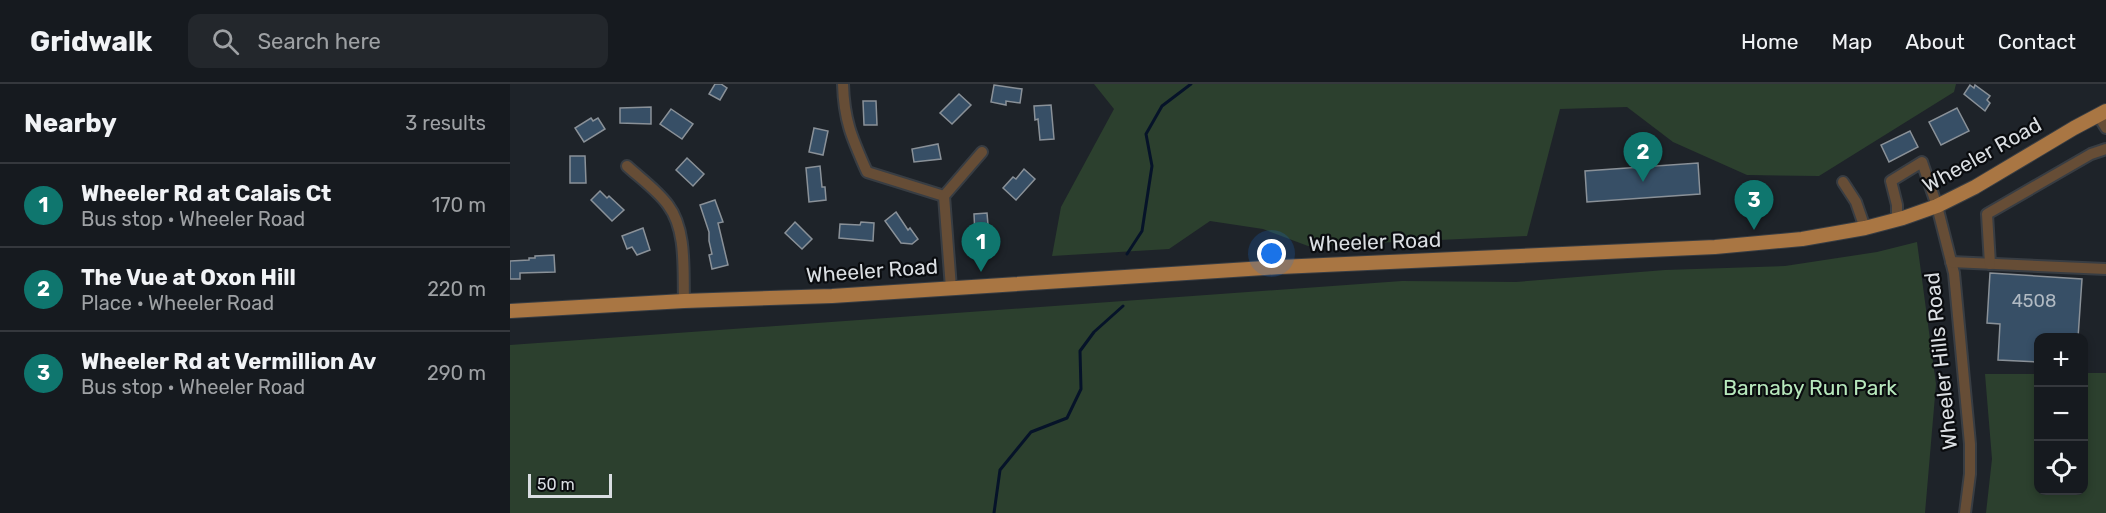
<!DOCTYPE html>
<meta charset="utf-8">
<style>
:root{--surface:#161a1f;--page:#23272c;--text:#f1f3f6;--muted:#9ea1a4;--line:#35383d;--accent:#0f766e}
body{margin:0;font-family:Rubik,sans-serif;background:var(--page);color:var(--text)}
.controls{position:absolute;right:18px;bottom:18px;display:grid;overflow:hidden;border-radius:12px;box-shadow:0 3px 9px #0003}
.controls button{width:54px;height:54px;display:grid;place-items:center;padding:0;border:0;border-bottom:2px solid var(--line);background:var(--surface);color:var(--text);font:30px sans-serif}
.scale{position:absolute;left:18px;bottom:15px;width:84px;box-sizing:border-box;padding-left:6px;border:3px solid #dadee2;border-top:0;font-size:16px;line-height:21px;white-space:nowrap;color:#dadee2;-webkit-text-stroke:4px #0a0c0f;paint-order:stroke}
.you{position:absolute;left:762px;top:170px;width:21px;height:21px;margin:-15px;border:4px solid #fff;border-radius:50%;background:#1a73e8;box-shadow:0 0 0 9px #1a73e833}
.badge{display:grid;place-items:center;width:39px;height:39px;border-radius:50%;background:var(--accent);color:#fff;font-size:20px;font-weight:700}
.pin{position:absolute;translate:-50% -50px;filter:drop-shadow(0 2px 3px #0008)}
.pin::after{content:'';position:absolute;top:32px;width:21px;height:18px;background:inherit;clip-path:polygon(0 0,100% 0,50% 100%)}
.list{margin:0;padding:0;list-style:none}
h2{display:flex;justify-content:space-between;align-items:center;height:78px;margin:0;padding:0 24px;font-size:26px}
h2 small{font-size:20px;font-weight:400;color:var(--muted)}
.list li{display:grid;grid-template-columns:39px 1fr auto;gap:18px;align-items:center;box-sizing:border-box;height:84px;padding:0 24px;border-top:2px solid var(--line)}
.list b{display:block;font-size:22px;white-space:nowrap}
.list p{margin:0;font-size:20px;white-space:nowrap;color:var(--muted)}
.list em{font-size:20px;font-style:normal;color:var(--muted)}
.icon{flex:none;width:33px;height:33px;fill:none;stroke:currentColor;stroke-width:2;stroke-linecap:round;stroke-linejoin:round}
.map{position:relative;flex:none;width:1596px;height:429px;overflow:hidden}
header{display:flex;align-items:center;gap:36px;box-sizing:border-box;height:84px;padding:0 30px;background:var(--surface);border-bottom:2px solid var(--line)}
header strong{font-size:28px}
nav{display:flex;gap:33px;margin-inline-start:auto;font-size:21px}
.search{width:420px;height:54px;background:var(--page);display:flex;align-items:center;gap:15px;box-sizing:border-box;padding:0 21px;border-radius:12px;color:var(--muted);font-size:22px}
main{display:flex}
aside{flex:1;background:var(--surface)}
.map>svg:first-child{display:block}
.green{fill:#2c402e}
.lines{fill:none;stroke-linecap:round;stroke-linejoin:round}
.stream{stroke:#061329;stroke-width:3}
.building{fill:#374f66;stroke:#8a9198;stroke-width:1.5}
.minor-casing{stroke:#383d43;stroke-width:14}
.major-casing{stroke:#383d43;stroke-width:16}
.minor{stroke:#664d36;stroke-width:10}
.major{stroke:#a97643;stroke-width:14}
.labels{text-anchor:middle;stroke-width:4.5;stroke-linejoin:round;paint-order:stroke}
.number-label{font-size:18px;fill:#b1bac3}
.street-label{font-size:21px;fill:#dadee2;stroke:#0a0c0f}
.park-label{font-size:21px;fill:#b7e8bc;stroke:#0a0c0f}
</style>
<header>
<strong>Gridwalk</strong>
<div class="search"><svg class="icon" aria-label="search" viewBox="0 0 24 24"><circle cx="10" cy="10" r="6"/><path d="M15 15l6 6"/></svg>Search here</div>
<nav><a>Home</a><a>Map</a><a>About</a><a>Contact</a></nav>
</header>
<main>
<aside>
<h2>Nearby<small>3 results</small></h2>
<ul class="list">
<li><span class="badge">1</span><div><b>Wheeler Rd at Calais Ct</b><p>Bus stop · Wheeler Road</p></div><em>170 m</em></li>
<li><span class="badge">2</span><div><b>The Vue at Oxon Hill</b><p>Place · Wheeler Road</p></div><em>220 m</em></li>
<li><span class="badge">3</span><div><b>Wheeler Rd at Vermillion Av</b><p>Bus stop · Wheeler Road</p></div><em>290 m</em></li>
</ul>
</aside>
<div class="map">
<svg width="1596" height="429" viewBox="0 0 1596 429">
<rect width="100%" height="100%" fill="#1e2329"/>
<g class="green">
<polygon points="584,0 1446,0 1444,8 1309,92 1237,91 1163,58 1117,23 1050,25 1017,152 798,162 753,145 700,137 659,165 542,172 551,123 604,25"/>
<polygon points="1407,158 1426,300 1415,429 0,429 0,261 892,197 1006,198 1155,186 1275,182 1367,168"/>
<polygon points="1574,289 1596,289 1596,429 1476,429 1482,375 1475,290 1528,290 1528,406 1574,406"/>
</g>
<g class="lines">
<g class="stream">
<polyline points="617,170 632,147 642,82 636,50 652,22 681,0"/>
<polyline points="484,429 490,386 521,348 557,334 571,305 570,267 584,248 613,222"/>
</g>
</g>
<g class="building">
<polygon points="205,0 211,0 217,4 210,16 199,10"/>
<polygon points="484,1 512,5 510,19 496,17 496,21 481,18"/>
<polygon points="1460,1 1464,4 1465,1 1480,12 1477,16 1480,19 1475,27 1454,10"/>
<polygon points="449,10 461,21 442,40 430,29"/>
<polygon points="353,17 366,17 367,41 354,41"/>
<polygon points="541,21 544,55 530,56 528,35 525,36 524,22"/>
<polygon points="141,23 141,40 110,39 110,24"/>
<polygon points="1447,24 1459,47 1431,61 1419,38"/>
<polygon points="161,25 183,40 172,55 150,40"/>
<polygon points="81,34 83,37 88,34 95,45 74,58 65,44"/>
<polygon points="304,44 318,47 313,71 299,68"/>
<polygon points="1400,47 1408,63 1379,78 1371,61"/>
<polygon points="428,60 431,75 404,78 402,65"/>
<polygon points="60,72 75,72 76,99 60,99"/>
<polygon points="177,74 194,90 183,102 166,86"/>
<polygon points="1188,79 1190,110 1077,118 1075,87"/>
<polygon points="310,82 312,103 315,103 316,116 299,118 296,84"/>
<polygon points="514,85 525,95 506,116 493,104 503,93 506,95"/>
<polygon points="90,107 97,114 99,112 114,126 102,137 81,116"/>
<polygon points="205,116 213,138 208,139 218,181 202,185 199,171 202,170 199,157 199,148 190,121"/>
<polygon points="386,128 398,146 400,144 408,155 402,160 391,159 375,137"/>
<polygon points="477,129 480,164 463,165 462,151 465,151 464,130"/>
<polygon points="285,138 302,155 292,165 275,149"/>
<polygon points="351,138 364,139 363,157 329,154 330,140 350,141"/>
<polygon points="133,144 140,166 127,171 122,163 117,165 112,152"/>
<polygon points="44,171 45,188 10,189 10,195 0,195 0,177 19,176 19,174 25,174 25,172"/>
<polygon points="1480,189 1572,195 1568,254 1528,254 1528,278 1488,276 1490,240 1477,239"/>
</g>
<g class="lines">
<defs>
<g id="minor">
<path d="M333 0C334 37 342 54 357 88L434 112"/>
<polyline points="1588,31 1596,44"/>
<path d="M117 82C130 94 147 106 158 121 177 146 173 187 174 217"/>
<polyline points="1333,98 1346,118 1355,144"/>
<polyline points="1387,135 1387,121 1381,97 1412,78 1427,122 1444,189 1460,360 1460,390 1455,429"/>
<polyline points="1441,178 1596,185"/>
<polyline points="1480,180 1477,130 1581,70 1596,65"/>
<polyline points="441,204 434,112 472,68"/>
</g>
<polyline id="major" points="0,227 174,217 322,212 770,183 1205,163 1292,155 1355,144 1393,134 1427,122 1465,103 1564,44 1596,27"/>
</defs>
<use href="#minor" class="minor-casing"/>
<use href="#major" class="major-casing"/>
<use href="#minor" class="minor"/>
<use href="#major" class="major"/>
</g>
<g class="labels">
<g class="number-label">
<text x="1524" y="223">4508</text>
</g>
<g class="street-label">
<text transform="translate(1472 71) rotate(-29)" y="7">Wheeler Road</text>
<text transform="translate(865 158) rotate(-2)" y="7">Wheeler Road</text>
<text transform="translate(362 187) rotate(-4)" y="7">Wheeler Road</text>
<text transform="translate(1431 277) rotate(-96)" y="7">Wheeler Hills Road</text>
</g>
<g class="park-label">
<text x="1300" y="311">Barnaby Run Park</text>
</g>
</g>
</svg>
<div class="controls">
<button>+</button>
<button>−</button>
<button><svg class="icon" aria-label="locate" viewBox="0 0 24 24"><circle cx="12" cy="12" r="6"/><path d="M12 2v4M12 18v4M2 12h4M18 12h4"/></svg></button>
</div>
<div class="scale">50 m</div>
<div class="you"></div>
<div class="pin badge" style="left:471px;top:188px">1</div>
<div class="pin badge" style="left:1133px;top:98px">2</div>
<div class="pin badge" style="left:1244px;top:146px">3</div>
</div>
</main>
